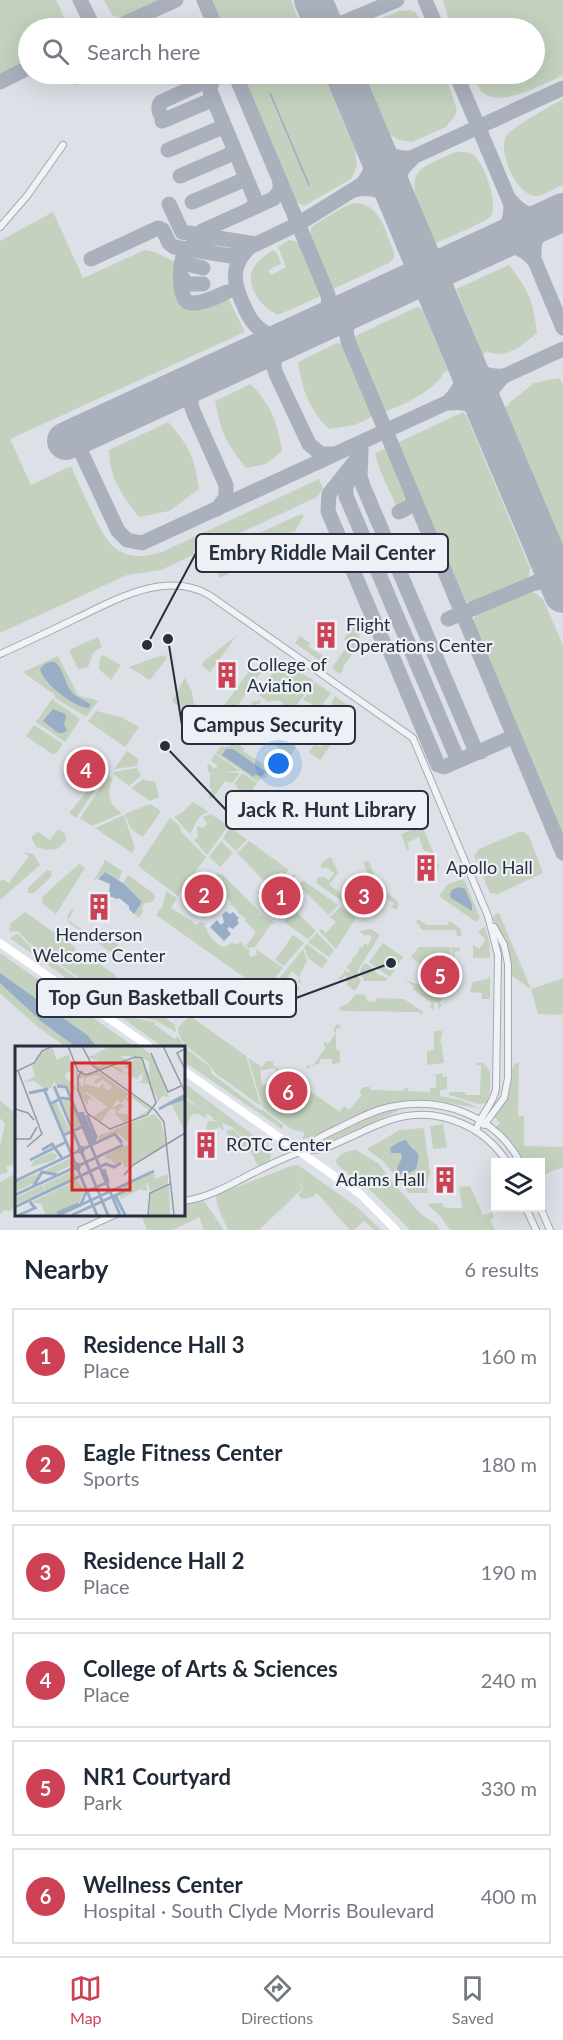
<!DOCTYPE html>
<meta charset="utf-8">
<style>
:root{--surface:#fff;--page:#f6f6f7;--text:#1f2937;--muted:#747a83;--line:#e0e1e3;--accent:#cd4155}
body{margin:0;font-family:Lato,sans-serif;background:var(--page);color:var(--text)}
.controls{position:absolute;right:18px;bottom:18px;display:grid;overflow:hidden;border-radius:0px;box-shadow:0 6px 24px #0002}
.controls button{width:54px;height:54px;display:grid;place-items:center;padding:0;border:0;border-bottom:2px solid var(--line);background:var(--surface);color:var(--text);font:30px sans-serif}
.you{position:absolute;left:279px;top:764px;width:21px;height:21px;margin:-15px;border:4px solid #fff;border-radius:50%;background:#1a73e8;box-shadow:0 0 0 9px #1a73e833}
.badge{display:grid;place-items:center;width:39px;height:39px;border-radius:50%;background:var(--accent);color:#fff;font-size:20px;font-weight:700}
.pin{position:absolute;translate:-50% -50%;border:3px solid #fff;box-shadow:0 2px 6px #0006}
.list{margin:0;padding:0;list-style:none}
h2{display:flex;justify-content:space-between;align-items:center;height:78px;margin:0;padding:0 24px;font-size:26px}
h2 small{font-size:20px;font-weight:400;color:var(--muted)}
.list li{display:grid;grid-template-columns:39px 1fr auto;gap:18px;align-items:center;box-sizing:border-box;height:96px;margin:0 12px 12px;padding:0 12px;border:2px solid var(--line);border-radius:0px}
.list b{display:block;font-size:22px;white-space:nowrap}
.list p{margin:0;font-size:20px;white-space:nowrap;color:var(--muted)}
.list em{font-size:20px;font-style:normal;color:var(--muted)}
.icon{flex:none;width:33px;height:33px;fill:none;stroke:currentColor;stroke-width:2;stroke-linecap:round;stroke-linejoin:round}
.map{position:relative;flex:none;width:563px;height:1230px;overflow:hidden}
.search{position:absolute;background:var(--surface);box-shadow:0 6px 24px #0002;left:18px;right:18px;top:18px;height:66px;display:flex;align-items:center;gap:15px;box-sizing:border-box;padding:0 21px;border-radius:33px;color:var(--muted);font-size:22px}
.sheet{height:726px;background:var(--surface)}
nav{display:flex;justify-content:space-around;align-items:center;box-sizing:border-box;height:84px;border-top:2px solid var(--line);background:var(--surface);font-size:16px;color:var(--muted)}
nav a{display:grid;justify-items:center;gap:3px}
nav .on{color:var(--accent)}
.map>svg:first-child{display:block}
.green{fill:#c3d1be}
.water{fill:#98aec7}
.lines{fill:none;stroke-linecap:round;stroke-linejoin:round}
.stream{stroke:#98aec7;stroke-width:1.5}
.taxiway{stroke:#aab0bc;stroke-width:15}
.runway{stroke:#aab0bc;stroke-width:38}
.minor-casing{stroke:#a3a8b1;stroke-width:8}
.minor{stroke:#f0f2f5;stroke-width:6}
.secondary{stroke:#fff;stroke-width:8}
.labels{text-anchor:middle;stroke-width:4.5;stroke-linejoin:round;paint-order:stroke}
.poi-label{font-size:18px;fill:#272f3e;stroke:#edf0f5;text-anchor:start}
.inset-river{fill:none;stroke:#98aec7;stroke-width:3}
.inset-road{fill:none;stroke:#949aa3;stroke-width:1.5}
.view{fill:#d62828;fill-opacity:0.15;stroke:#d62828;stroke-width:3}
.inset-edge{fill:none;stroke:#272f3e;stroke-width:3}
.leader{fill:none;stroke:#272f3e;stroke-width:2}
.callout-dot{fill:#272f3e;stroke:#edf0f5;stroke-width:2}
.callout{fill:#edf0f5;stroke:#272f3e;stroke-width:2}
.callout-label{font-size:20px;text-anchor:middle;font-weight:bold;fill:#272f3e}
</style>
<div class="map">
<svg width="563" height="1230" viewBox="0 0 563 1230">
<rect width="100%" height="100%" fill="#dde1e7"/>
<g class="green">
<polygon points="0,0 56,0 69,28 28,28 28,61 0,74"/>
<polygon points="104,0 165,0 123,19 112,15"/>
<polygon points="210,0 291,0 301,27 297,28 222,28"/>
<path d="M443 0H563V75C545 83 499 110 481 91 478 86 475 79 472 74H534V28H451Z"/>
<polygon points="409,10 415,12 427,28 355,28 400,11"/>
<polygon points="252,74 323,74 355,150 357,166 351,179 304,206 293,200 246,87"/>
<polygon points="363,74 445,74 457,110 455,116 446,127 412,142 399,140 389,134"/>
<path d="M563 99V185C556 188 545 195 537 196 517 197 496 150 507 135 514 126 551 106 563 99Z"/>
<path d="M456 152C462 151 468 152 474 155 484 164 499 204 491 216 486 222 445 239 436 243 429 235 426 223 422 213 404 171 419 168 456 152Z"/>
<path d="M358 203C382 207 385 232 394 252V258L389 263 333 289C325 280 305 237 312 227 317 222 326 218 332 214 341 209 348 203 358 203Z"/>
<path d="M53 212 83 278 145 250 155 252 177 263V290L183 305 194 309 226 298 229 300 245 332 10 439 31 485 71 466C78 482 85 498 93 514 109 548 121 564 162 552L319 479 323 489 317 497 161 570 127 575 0 633V241Z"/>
<path d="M289 240 295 241 300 244 320 293 319 297 278 315C262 309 243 284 254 267 258 260 266 255 273 250L277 253 281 264 268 270 271 275 286 267 278 247Z"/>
<path d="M509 265C529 291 533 300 537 333 524 344 505 361 486 351L483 356 456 289Z"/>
<path d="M417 307 422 309 448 371 443 373C438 389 399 407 384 412L382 410 353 343V337Z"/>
<path d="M337 343 341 344 345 349 373 416 355 425 329 429C309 410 302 389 298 362Z"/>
<polygon points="559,378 563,384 563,548 504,407 509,405 510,402 534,383"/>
<path d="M251 384C273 409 276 419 282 451L266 464 246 468C224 440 222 435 215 401Z"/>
<polygon points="463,412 466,415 530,568 529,576 524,582 474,603 465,601 460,596 397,443"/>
<path d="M168 422C190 447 194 457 199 489L169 511 139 517C121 494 110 479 109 450Z"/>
<path d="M385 449 389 454 405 491 404 501 397 507C389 489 379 472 375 453Z"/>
<polygon points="301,514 304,516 295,531 284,534 277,548 220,578 209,556"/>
<polygon points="527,592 535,593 543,599 563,645 563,840 473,626 474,618 478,613"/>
<polygon points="353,626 360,632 357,651 355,650 343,667 344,668 340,674 332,668 349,643 344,639"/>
<polygon points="237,635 210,672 202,666 203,662"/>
<polygon points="300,636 310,643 308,646 330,661 327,666 295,643"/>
<polygon points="98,637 102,647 93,653 88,667 78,669 69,650"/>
<polygon points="103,655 121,665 111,680 99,669 100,658"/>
<polygon points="163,655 167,658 150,680 129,667"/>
<path d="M58 656 78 695C85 699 92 697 98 701L86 717 55 698V695L23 672Z"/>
<polygon points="282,660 314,681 290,715 291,727 289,730 267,734 261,730 267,729 278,713 277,711 283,703 278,700 268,702 258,694"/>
<polygon points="251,668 262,671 223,726 215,709 217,706 222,709"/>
<polygon points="185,678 192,692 194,705 211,710 216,730 215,730 200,721 196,712 187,711 172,701"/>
<polygon points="315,682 331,693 320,708 303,700"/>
<polygon points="335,696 356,711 354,712 343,728 337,723 338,718 331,704"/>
<polygon points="52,699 80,719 65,742 36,722"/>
<polygon points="259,700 261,703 257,704 239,727 241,729 235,737 227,739 253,701 256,702"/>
<polygon points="96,711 121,717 139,727 125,747 88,721"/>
<polygon points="34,725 63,744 57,753 52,754 26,736"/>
<polygon points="337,725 342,729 320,760 309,752 314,745 322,747 331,735 335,737 340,729"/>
<polygon points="289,732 292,734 296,746 290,756 269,741 263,741 267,736"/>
<polygon points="237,743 245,749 243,751 264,765 263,767 269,773 265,779 261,778 258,782 216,753 221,746 225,747"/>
<polygon points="127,751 138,759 137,766 114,769"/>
<polygon points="215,754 240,771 209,773 207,767 209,764 214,769 217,767 217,765 211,761"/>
<polygon points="137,768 141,776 129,786 113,774 114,772"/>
<polygon points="221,772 240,773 232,783 225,781 214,797 208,799 212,789 210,789 210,774"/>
<polygon points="242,773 257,783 248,796 236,788 237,786 234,784"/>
<polygon points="100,776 103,778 76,818 69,813"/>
<path d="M109 776 113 779C106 792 109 805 122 813L92 826 80 818Z"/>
<polygon points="143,779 147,781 155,781 159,797 150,801 131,788"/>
<path d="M193 802 209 812C195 816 197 824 190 834 183 828 181 822 174 817L183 812Z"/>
<polygon points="150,804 161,811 143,837 131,829 125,814"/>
<polygon points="211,814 228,826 207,855 194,840 198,837 197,826 203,828 207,824 203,817"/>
<polygon points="124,815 135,848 132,853 95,828"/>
<polygon points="170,818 179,825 182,833 206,857 178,896 138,866"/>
<polygon points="422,826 439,866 437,874 436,875 427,851 424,851 419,837 407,843 409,849 407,850 401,834"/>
<polygon points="230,827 247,840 236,851 223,838"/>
<polygon points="58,829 65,834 66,840 57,849 47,850 36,847 31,837 38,832 50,840"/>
<polygon points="519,832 524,832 529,836 543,873 498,894 490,893 474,856 479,849"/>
<polygon points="221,841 233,853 220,867 209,857"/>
<polygon points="249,841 289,870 284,875 281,872 276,877 278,880 271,888 237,853"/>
<polygon points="23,852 33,854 40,865 0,900 0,882 2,879 9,883 29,856"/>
<polygon points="331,857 338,873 329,885 352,901 347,904 316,883 318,877 321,878 322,876 329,880 334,873 326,867 324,869 320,866 325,860"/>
<polygon points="105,860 122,871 119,880 105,872 93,882"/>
<path d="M366 861 369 862 380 888 396 900 399 905 396 910 391 907 394 903C374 889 373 884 363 862Z"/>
<polygon points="79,864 85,868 56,914 43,904 42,897"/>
<polygon points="47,870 52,871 51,877 34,893 28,893 28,888"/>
<polygon points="218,872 220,875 222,874 243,895 241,899 244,896 260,912 258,916 261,914 275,923 271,924 255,947 248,948 244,944 247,945 256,932 245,921 246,919 237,912 238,911 232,905 230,905 231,902 227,898 228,891 212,881"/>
<polygon points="294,874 296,875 293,878 299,884 303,880 338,905 329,915 291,878"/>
<polygon points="128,875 153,893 155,897 153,902 145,903 142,907 143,911 139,918 134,914 142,902 123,883"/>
<polygon points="464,879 480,918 476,922 439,896 448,884"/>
<path d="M166 891 177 898 171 908 192 921 196 925 200 922 204 923C207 933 214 944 224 947L231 943 238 944 241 941 244 947 249 950 250 957 257 955 256 949 283 968 268 987 261 989 156 915 163 905Z"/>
<polygon points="340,907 356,918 336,949 319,931 321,929 326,933 336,922 330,917"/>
<polygon points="72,909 74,910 68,920 101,943 108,939 121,940 112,953 68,922 67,916"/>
<polygon points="294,909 316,931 308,939 284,922 287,916"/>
<polygon points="25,912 75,947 76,955 80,956 84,953 115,975 117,982 123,983 133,990 132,993 175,1025 176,1032 154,1020 136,1017 29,943 19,932 9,931 11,923"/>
<polygon points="499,913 531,989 563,978 563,1013 561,1015 538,1014 531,989 512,976 511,960 505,942 493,919 494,915"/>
<polygon points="418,919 427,925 447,925 450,921 461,929 461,936 457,936 456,930 422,930 416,922"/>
<polygon points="484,926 489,940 490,958 473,958 473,945 479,949 486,940 478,932"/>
<polygon points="371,929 380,935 359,968 357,975 361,981 355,991 347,985 346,975 342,979 337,979 345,973 344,970 349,973 350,970 346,967 352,962 351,960 354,956 356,956 360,947 362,948 365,943 368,945 372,937 368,934 366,936 359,931"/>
<polygon points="317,933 334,950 329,957 308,942"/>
<polygon points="19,934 26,943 135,1018 155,1022 164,1027 156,1023 154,1024 175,1039 177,1036 188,1050 210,1067 212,1074 259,1109 263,1110 283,1125 282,1129 183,1061 183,1047 163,1047 10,938 14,935"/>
<polygon points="293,935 304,943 284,966 275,960"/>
<polygon points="383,943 403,957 390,977 369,962"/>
<polygon points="307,944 328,960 322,968 308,958 304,947"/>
<polygon points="419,947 451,947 450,984 454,979 452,974 452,947 460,948 460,951 454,952 456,978 439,1003 442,1005 439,1009 438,1002 433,1002 434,1010 430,1007 432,1003 412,989 414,987 405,980 417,984 430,983 426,969 411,957"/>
<polygon points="303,949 307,961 299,977 302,985 298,982 299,977 292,971 285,981 294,988 296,985 300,988 296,993 285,987 281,992 285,994 282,998 271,989"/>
<polygon points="0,953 135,1047 66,1047 38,1027 0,993"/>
<polygon points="366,963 379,975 387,978 386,981 364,981 360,971 363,965"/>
<polygon points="488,977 490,977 490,999 482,999 482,993 470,992 473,982 487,979"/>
<polygon points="356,994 365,995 367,1001 376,1002 376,999 379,998 404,999 423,1012 422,1015 418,1012 343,1011 338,1008 349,1003"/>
<path d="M190 1016 246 1056 261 1106 215 1073C207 1056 177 1048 178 1027Z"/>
<polygon points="337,1024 341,1026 341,1028 336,1029 336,1049 340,1051 340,1063 332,1064 332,1059 320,1059 320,1063 306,1069 307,1065 312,1067 326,1047 323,1044 325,1042 328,1044 336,1033 333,1030"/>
<polygon points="434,1031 442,1031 441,1039 439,1041 441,1042 444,1063 427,1065 427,1051 434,1050"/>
<path d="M248 1058 262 1067 267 1061H274L273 1065 282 1072 285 1068 287 1069 283 1074 273 1068 260 1071 262 1085 273 1083 281 1088 271 1101 283 1110 288 1104 291 1106 302 1105 303 1086 340 1112 344 1106 349 1110 362 1095 359 1091 364 1087H370L371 1090 404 1091 405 1087 408 1088V1091L430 1092V1088H436V1076L432 1075 442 1073 443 1077H447V1089L440 1090V1096L461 1100 479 1108C460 1106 442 1101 423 1100 382 1099 345 1122 309 1138L302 1139 304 1135 303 1132 291 1129 263 1108Z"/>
<polygon points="477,1063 483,1063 490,1071 490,1092 486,1103 479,1104 449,1095 449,1092 465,1092 466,1095 480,1095 481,1065 477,1065"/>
<path d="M516 1063H519L518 1116H524V1146L563 1147V1167L541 1176 540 1162H525L515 1147 496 1127 500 1123 494 1116C499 1110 505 1104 508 1096 512 1086 508 1070 516 1063Z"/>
<path d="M183 1082 269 1147 265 1149 246 1140 232 1127 222 1123 224 1130H222L220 1127 206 1134 207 1122 210 1121 219 1122 213 1120V1117C207 1115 190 1100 183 1095Z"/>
<path d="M183 1098 205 1112 207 1117 205 1118 199 1114C187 1113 190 1121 186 1128L184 1127 183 1129Z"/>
<polygon points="0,1101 16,1113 16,1163 6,1167 8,1172 0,1175 0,1146 5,1124 0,1118"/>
<polygon points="397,1109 398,1111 321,1146 316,1144 318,1141 379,1114"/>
<polygon points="443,1124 447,1148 433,1149 430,1126"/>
<polygon points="424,1128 430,1173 427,1185 428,1193 409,1193 383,1161 367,1149 400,1130"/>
<polygon points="233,1129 246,1142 271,1154 270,1160 258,1166 248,1146 235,1150 226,1131"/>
<polygon points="356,1150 379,1164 392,1182 421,1214 437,1225 440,1230 410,1230 369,1189 337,1165 336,1160 342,1153"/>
<polygon points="298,1165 357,1207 381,1230 374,1230 364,1221 354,1230 350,1230 317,1193 312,1197 302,1199 298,1195 303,1189 296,1175 302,1189 259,1230 229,1230 227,1228 217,1205 216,1195 291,1166"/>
<polygon points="16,1173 16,1207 9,1211 5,1210 0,1214 0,1182"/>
<polygon points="470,1186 483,1215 492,1212 494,1218 490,1220 495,1230 450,1230 441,1217 427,1204 443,1203 443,1207 446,1207 447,1208 462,1208 459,1187"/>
<polygon points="204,1201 224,1230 204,1230 199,1217 173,1230 147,1230 141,1214 183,1214 183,1205"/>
</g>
<g class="water">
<path d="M55 662C64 669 64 682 71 691 76 698 85 699 91 705L89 708C75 709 42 682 40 669 44 664 48 661 55 662Z"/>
<polygon points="53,709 65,714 66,718 64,724 67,730 64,733 58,733 43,721"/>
<polygon points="226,749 233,749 266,772 262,776 255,775 254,777 222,755"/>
<polygon points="105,872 123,883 142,902 134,914 129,909 129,906 119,898 117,899 104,894 109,891 110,884 98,879"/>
<polygon points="459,887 465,889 472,905 472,911 451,898 450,894 452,890"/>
<polygon points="226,911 230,914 233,912 239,918 237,920 239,923 233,929 229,927 227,929 231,934 224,941 210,927 217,920 221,925 224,922 222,915"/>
<polygon points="0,973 87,1035 97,1047 76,1047 42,1022 0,983"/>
<path d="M406 1140C413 1155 423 1146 416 1169L406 1175 400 1174 397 1168 402 1158 401 1153H391L390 1148 399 1142Z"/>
</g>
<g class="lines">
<polyline class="stream" points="270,93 309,185"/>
<g class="taxiway">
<polyline points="80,0 94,28"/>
<polyline points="204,0 216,28"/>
<polyline points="425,0 437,28"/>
<polyline points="115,28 176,0"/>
<polyline points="330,28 397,0"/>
<polyline points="76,74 77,77"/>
<polyline points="223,74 212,80 210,91 255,199 255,205 251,208"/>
<path d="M235 74 328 295C331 310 324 320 312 328"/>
<polyline points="456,74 563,328"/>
<polyline points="0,82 28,68"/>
<path d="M170 118H164C159 115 157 107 161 102L215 77"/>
<polyline points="162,121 207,102 211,98 211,94"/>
<path d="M367 129C375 147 388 159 410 158"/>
<polyline points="168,150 218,129 222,125 222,120"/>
<polyline points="180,176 229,155 233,151 233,147"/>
<path d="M364 182C375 167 375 155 369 137"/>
<path d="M354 190C372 185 388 192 398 207"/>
<path d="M511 201C522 215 536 218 554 216"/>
<polyline points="192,202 241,181 244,178 244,173"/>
<polyline points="169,204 182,232 255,244"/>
<path d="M402 212C395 192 393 175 411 160"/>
<polyline points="202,231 273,199 280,191 280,181"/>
<path d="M215 238C207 238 190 245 185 252 179 260 177 302 191 303 202 304 218 296 227 292"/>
<path d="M491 245C504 235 511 223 511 206"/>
<path d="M490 246C507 243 521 246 533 259"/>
<path d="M247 250C230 267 234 286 244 306 249 318 255 328 268 334 279 338 289 336 300 333"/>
<polyline points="184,251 184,258 187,264 203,268"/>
<path d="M534 255C533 238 541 227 554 216"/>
<polyline points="91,259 158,228 163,230 169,243 174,247 231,256 298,224 387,169 563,88"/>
<polyline points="181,276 187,284 203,284"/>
<path d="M358 306C347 316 344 326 348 341L563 853"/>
<path d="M284 341C275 352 271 360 276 374L309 444 321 454H334"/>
<path d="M463 357C470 372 488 377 504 376"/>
<path d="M213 374C198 384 186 392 193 411L226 485V497L217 509"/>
<path d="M450 400C463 387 466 373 463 356"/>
<path d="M450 403C465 401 476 405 488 415"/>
<path d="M488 415C484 402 492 388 502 378"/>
<polyline points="361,449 357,459 329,494 328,511 384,644 390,651 438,765 444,767 510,738 512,733"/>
<polyline points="361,453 360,476 363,486 475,749 481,752"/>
<polyline points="83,456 118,531 127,540 142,543 563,349"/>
<polyline points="352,471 346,487 346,496 456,756 458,759 462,759"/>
<path d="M399 512C407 508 415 506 412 495"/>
<path d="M537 582C549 574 547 564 545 551"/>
<path d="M536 583C549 579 556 586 563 596"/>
<polyline points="448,619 563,571"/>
</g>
<g class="runway">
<polyline points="313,0 325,28"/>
<polyline points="344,74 563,594"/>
<polyline points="66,441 563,212"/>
</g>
<defs>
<g id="minor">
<polyline points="0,227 27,196 63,145"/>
<path d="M0 654C25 643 50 631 75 619 115 600 166 570 209 595L413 738 488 916 498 955 496 1089C493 1105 480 1115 476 1131"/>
<polyline points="484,1125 504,1098 508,1078 508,964 504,945 494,927"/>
<path d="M300 1152C315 1138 329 1133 347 1124 361 1117 375 1110 390 1107 441 1096 495 1115 520 1162"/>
<path d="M183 1201C211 1198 238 1180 263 1168 276 1162 288 1156 301 1152 310 1150 320 1150 328 1147 376 1127 410 1100 463 1124 481 1132 496 1145 507 1162"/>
<polyline points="540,1207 550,1230"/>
<polyline points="526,1208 536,1230"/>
<polyline points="81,1230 116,1214"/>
</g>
</defs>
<use href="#minor" class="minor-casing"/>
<use href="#minor" class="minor"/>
<g class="secondary">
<polyline points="0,943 150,1047"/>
<polyline points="183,1070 360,1194 396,1230"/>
</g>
</g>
<defs>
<symbol id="building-bare" viewBox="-9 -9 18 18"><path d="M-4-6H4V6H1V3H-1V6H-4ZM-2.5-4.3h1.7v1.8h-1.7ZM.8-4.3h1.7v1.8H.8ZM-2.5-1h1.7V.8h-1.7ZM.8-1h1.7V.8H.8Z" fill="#cd4155" stroke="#edf0f5" stroke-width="2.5" paint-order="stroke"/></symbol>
</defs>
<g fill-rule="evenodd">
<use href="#building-bare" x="307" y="616" width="38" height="38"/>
<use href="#building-bare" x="208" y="656" width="38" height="38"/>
<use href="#building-bare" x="407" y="849" width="38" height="38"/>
<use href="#building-bare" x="80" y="888" width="38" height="38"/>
<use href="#building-bare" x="187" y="1126" width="38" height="38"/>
<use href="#building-bare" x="426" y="1161" width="38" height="38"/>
</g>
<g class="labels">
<g class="poi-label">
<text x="346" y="631">Flight<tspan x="346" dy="21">Operations Center</tspan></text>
<text x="247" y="671">College of<tspan x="247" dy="21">Aviation</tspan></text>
<text x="446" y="874">Apollo Hall</text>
<text x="99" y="941" text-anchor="middle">Henderson<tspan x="99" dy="21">Welcome Center</tspan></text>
<text x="226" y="1151">ROTC Center</text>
<text x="425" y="1186" text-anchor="end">Adams Hall</text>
</g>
</g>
<g transform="translate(15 1046)">
<rect width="170" height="170" fill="#dde1e7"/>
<path d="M96 0H125L137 10 154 51 147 50 141 58 142 51 135 42 134 16 126 11 105 10 111 13 99 20 107 22 108 28 93 19 84 23 78 19 74 15 85 20 90 13 86 16 72 11 80 9 85 14 80 8ZM37 2 42 14 54 8 57 23 66 29 82 25 116 49 111 50 113 53 118 49 136 63 131 68 125 71 123 70V72L118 73 134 64 117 52 113 56 110 52 107 57 102 54 96 63 105 57 111 61V62L108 60 102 67 113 68V75L109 76 101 69 100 63H95L86 76 79 70 93 61 72 46 68 48H71L73 49 77 52 78 55 66 46 74 52 72 59 60 42 53 46 50 39H41L39 35 37 41 31 44 19 35 9 36 20 30 17 21 26 7ZM61 25 62 34 69 31V39L66 41 65 35 62 43 50 31 51 27ZM80 29 87 30 80 34V38L88 34 97 40 94 44 88 42 89 36 84 42 70 38V32ZM121 12 127 13 135 30 133 38 123 36 127 35 128 26 122 33 112 28 114 23 109 21ZM169 51V84L157 59ZM47 54H56L66 81 59 82ZM41 56 55 84 49 88 37 59ZM139 68 146 75 151 99 110 122 107 116 99 118 96 113H92L90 110 114 98 103 87 82 95 85 89ZM37 106 42 109 40 114 16 121 18 115ZM55 112 57 119 40 127 29 125ZM59 124 62 131 31 146 28 139ZM139 126 140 133 153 128V138L135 145 131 135 132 145 125 143 106 153 104 149 110 146 108 140ZM25 127 19 137 0 146V136ZM62 134 69 144 63 160 42 169H31L26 158 17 156ZM27 139 30 146 0 158V152ZM154 140 155 169H134L136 147Z" fill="#c3d1be" fill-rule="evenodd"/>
<path class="inset-river" d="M39 40 93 169M42 40 51 41 105 169M29 43 82 169M14 47 33 43M35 58 47 52 56 53M153 58 170 52M144 63 170 49M65 66 78 98M67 66 79 94M72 69 81 91 78 97M49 89 69 80M65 101 69 102 67 107 63 105ZM27 104 37 98 47 112M15 114 51 96M60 117 65 119 63 124 58 122ZM0 135 100 88 107 97M18 141 27 126 43 129M0 149 108 99M100 149 110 169M66 158 71 146 93 136 89 123M0 161 91 118 99 121 106 117M42 167 64 158M4 169 20 162 15 156M44 169 139 125M57 169 110 145"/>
<path class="inset-road" d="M53 0 63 25 65 26 66 27H67L71 29 120 11 127 12 141 57 132 69 95 83 72 67 63 44V31L65 28 66 27V26L67 25M67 0 77 19 140 64 149 76 159 169M148 0 170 46M170 3 162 7 170 23M136 7 153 46 166 40M3 25 27 88 12 101M0 26 19 17 27 5 38 0M0 63 13 67 19 74M0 93H15L22 81M109 129 118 119 170 87M133 169 135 147 155 138"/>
<path class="view" d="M57 17H115V144H57Z"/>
<rect width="170" height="170" class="inset-edge"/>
</g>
<path class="leader" d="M147 645L196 553M168 639L182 725M165 746L226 810M391 963L296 998"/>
<g class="callout-dot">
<circle cx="147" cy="645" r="6"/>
<circle cx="168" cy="639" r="6"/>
<circle cx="165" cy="746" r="6"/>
<circle cx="391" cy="963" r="6"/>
</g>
<g class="callout">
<rect x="196" y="534" width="252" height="38" rx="6"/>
<rect x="182" y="706" width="173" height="38" rx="6"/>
<rect x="226" y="791" width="202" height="38" rx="6"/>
<rect x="37" y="979" width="259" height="38" rx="6"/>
</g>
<g class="callout-label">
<text x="322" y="560">Embry Riddle Mail Center</text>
<text x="268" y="732">Campus Security</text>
<text x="327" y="817">Jack R. Hunt Library</text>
<text x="166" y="1005">Top Gun Basketball Courts</text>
</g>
</svg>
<div class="controls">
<button><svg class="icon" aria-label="layers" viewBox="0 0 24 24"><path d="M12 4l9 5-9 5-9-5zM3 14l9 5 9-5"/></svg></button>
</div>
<div class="you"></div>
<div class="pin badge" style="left:281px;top:896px">1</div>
<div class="pin badge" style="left:204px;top:894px">2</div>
<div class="pin badge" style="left:364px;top:895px">3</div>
<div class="pin badge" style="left:86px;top:769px">4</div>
<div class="pin badge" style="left:440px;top:975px">5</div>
<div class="pin badge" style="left:288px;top:1091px">6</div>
<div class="search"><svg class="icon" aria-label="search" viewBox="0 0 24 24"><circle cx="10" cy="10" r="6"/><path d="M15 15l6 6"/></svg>Search here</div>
</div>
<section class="sheet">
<h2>Nearby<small>6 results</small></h2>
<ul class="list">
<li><span class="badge">1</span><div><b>Residence Hall 3</b><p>Place</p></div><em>160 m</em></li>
<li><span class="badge">2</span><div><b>Eagle Fitness Center</b><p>Sports</p></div><em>180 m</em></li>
<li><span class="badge">3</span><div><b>Residence Hall 2</b><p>Place</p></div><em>190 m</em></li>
<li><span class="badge">4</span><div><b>College of Arts &amp; Sciences</b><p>Place</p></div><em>240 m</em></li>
<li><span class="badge">5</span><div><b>NR1 Courtyard</b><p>Park</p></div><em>330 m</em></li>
<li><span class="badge">6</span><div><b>Wellness Center</b><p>Hospital · South Clyde Morris Boulevard</p></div><em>400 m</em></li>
</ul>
</section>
<nav>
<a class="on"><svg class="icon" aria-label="map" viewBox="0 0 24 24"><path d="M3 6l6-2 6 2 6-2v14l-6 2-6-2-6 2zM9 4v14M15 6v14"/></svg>Map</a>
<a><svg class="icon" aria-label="directions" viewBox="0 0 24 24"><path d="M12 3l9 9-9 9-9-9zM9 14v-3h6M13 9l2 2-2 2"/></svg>Directions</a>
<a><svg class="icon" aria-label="saved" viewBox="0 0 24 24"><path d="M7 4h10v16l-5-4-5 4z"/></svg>Saved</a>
</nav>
